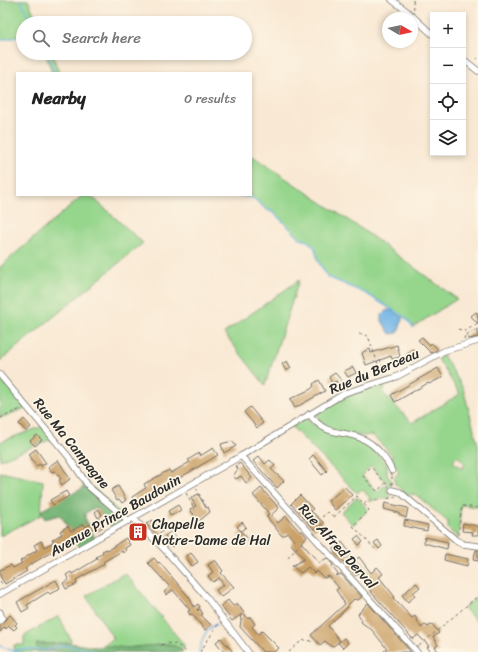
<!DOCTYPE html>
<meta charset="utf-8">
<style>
:root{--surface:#fff;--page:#f2f2f2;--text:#222;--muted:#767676;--line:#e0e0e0}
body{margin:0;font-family:Sriracha,sans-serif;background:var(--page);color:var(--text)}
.controls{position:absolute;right:12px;top:12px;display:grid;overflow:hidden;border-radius:0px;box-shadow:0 2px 6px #0003}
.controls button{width:36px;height:36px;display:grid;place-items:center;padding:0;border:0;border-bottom:1px solid var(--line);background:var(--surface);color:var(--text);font:20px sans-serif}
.compass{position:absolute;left:382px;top:12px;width:36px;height:36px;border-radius:50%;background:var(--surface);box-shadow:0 2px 6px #0003;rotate:99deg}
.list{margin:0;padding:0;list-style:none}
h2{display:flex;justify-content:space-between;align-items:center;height:52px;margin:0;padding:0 16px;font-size:17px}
h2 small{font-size:13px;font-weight:400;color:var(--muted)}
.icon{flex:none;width:22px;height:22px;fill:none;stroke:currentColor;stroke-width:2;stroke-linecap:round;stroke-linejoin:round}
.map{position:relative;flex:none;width:478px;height:652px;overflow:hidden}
.search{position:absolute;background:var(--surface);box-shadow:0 2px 6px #0003;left:16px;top:16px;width:236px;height:44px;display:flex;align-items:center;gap:10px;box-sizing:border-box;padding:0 14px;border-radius:22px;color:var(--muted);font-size:15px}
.panel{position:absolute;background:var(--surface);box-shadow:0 2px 6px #0003;left:16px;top:72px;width:236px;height:124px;border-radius:0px}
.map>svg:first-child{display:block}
.green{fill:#95d58c;stroke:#60805c;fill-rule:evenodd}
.forest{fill:#78b678;stroke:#527052}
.water{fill:#70b4e6;stroke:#4e7088}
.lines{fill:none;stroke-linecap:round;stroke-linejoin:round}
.stream{stroke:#70b4e6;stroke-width:1.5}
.building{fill:#cba167}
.minor-casing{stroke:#736e66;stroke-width:7}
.path{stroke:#736e66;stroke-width:1;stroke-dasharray:3 3;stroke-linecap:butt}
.minor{stroke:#fff;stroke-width:5.5}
.labels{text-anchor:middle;stroke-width:3.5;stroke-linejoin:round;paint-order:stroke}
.street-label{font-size:14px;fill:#2b2b2b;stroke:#fcf5e5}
.poi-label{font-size:14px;fill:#2b2b2b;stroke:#fcf5e5;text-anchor:start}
</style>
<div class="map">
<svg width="478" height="652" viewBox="0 0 478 652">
<rect width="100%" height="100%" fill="#fcf5e5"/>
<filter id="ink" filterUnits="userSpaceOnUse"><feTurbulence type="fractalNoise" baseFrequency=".025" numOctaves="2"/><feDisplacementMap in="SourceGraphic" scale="8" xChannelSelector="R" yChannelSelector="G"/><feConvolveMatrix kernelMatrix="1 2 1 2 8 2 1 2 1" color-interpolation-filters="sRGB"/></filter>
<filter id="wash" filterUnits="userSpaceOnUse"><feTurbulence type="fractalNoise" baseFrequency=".012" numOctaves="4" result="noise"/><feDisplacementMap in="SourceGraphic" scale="16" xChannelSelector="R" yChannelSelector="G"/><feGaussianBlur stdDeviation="0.9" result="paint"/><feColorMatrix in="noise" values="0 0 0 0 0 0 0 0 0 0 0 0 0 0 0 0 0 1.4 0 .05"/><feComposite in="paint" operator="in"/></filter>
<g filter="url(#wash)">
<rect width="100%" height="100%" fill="#f9e9d4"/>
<g class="green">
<polygon points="0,0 28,0 38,23 23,23 23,36 0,40"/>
<polygon points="45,53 52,53 59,73 52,73"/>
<polygon points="251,155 363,230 457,299 413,327 407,319 367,294 328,277 318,261 315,248 308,241 301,239 274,213 266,209 253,198 236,195 251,195"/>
<polygon points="83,195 90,195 143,243 0,361 0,267"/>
<polygon points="299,280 265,385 224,333"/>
<path d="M443 355 463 388 478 445V507L461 505 458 538 448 529V522L415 494 408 495 395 484 394 478 399 472 391 461 392 455 373 436 370 435C357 439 316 430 317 412L356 392 383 386 385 387 383 393 412 423 460 394 438 359ZM457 456 465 463 462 469 453 462Z"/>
<polygon points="0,375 28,407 0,418"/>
<polygon points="306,419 324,431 360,441 368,445 387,464 387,475 390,478 392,484 389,485 371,466 362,475 377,492 386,484 388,486 387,492 391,497 368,501 370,498 362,489 357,493 292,427"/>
<polygon points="43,426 54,438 0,460 0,442"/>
<polygon points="0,472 43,481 41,515 0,536"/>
<polygon points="82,477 129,521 123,524 118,517 83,488"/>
<polygon points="357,497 368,510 353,525 341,512"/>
<polygon points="125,573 185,646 181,649 169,644 126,648 102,646 113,638 86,596"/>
<polygon points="478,596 478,623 464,608"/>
<polygon points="59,616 71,640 70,643 37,644 47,652 57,649 63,652 14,652 14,645 24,645 24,636"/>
</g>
<g class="forest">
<polygon points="83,488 85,488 122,522 112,528 96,508 85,513 85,518 96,540 81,548 77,545 62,517 59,515 45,519 41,513 42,510"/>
<path d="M70 643 95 647 111 646 126 648 169 644 181 649 183 652H63C56 648 47 651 38 650L36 644Z"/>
</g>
<polygon class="water" points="387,310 393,311 403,318 398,333 390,334 382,321 382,315"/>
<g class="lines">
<g class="stream">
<polyline points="21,0 28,16 33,19 35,23"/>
<polyline points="0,40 23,36"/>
<polyline points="47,53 55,73"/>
<polyline points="236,195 253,198 266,209 274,213 301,239 308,241 315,248 318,261 328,277 367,294 407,319 413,327"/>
<polyline points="0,646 16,652 18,649 46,650 65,645 97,652"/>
<path d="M199 652C202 640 204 629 217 624"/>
</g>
</g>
<g id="blocks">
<g class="building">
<polygon points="476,312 478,314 478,324 471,316"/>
<polygon points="478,329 478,337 469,339 466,335"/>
<polygon points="422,337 430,345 431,343 438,349 431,353 418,340"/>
<polygon points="397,345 400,357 392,359 391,356 366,365 362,353 365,351 370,349 371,353"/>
<polygon points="413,349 418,358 410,362 406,355"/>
<polygon points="287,361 291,368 286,371 282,364"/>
<polygon points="353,367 356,373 348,377 344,371"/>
<polygon points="438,368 443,377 429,384 428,383 395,402 391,395"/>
<polygon points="335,373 343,382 338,384 336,381 332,383 329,377"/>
<polygon points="319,380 325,391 295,408 290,399 311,389 314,386 313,384"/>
<polygon points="250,407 263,423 257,428 244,412"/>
<polygon points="24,419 31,427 26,431 19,424"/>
<polygon points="37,435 42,440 35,446 30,441"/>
<polygon points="232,441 236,446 224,453 221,444"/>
<polygon points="213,448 218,455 171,483 170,481 159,487 155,492 135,502 132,497 146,488 144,484 169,470 171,473 190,462 188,460 199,453 200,456"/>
<polygon points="36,449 46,463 41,466 40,464 36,466 29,454"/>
<polygon points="313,455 327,471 322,475 309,459"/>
<polygon points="259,456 265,464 270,460 275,466 271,469 284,481 277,488 253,461"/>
<polygon points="58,460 70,479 62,485 59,480 61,479 55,471 52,472 48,467"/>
<polygon points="240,463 252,478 246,483 241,476 236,479 233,476 238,469 236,466"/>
<polygon points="118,486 126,500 122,503 119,499 117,500 111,490"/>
<polygon points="345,487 352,495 335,510 328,501"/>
<polygon points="261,488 279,508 271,515 278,523 286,516 300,532 302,531 307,537 301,542 319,563 327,558 333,565 332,567 338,574 336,576 341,574 362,597 358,600 354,599 347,606 348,607 328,626 340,641 332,647 325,641 320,645 311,635 345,604 336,590 339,588 329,576 324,578 317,571 315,574 308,567 301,573 292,566 304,559 291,544 294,541 288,533 282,536 266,516 269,514 266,510 253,495"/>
<polygon points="66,491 69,496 53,505 50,500"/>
<polygon points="198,494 206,508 208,507 210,512 198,522 190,509 196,506 191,498"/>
<polygon points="300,495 313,509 311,511 324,523 316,529 314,529 291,504"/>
<polygon points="385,503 408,508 406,518 399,515 399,513 384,509"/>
<polygon points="178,505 181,510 171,516 168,511"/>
<polygon points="99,509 102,515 98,518 95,512"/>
<polygon points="99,519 103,527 96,531 94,528 78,538 76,535 59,544 60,547 28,566 25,569 27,571 5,584 0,576 0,570 11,565 13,568 22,563 20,561 37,550 34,545 41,541 44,547 54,542 52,540 62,534 60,531 68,526 71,531 84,524 86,527"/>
<polygon points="153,520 163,531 158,535 146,524"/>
<polygon points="405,520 428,525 427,531 404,526"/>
<polygon points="242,522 246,527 241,531 237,527"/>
<polygon points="463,523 478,526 478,535 472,535 473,532 462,531"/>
<polygon points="171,531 179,542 172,547 165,536"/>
<polygon points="242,532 249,540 245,543 238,535"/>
<polygon points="358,536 363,542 359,545 354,539"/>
<polygon points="425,537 448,542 447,549 424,543"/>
<polygon points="126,538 130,545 125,548 126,551 123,553 122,551 103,562 104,564 76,580 77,584 66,589 63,583 69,580 66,575 71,572 72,574 97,559 96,557 103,553 102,551 107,549 108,550"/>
<polygon points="378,540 382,546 379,549 374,543"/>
<polygon points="342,542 351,554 345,563 334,552 334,549"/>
<polygon points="476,550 478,550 478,561 473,560"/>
<polygon points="191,553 198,562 192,566 186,557"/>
<polygon points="445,554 468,559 467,566 444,560"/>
<polygon points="359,557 371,573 377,567 380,570 383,574 379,577 395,597 393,598 412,618 415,616 421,628 425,625 428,627 432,624 439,633 433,637 438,645 435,647 439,652 431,652 427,647 429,646 418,635 413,639 372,593 369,589 372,587 359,573 356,576 348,566"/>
<polygon points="154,558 158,563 159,562 189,597 194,607 198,604 200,607 197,610 198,611 200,609 203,614 201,615 211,625 205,630 192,614 190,615 188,611 190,610 173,590 166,595 164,592 170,587 148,563"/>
<polygon points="215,560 223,571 221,573 234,587 221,597 216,590 224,585 219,578 213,582 208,576 213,572 208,565"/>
<polygon points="56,580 60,588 50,594 48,592 27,605 29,608 22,612 17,602"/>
<polygon points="416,583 420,587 413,593 415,596 408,602 402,595"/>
<polygon points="228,600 233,606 237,603 248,619 250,617 255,624 252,627 258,634 262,631 279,648 274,652 263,652 240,627 242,614 232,621 221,606"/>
<polygon points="368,603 374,610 411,652 383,652 387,649 372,630 361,622 362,620 358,614"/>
<polygon points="10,615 17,623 15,625 17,627 14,630 9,626 6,629 5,627 0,632 0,625"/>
<polygon points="221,638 233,652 224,652 216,642"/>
<polygon points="344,638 348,643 343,648 338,643"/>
</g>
</g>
</g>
<g filter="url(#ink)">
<use href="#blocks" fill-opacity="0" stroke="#736e66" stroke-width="1"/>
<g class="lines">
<defs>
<g id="minor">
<polyline points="392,0 408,12 433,35"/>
<polyline points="463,59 478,71"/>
<polyline points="0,375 68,456 89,487 129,521"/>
<path d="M309 414C329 439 339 428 363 439 376 445 387 459 392 471"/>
<polyline points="241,456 417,652"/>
<polyline points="392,490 400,492 456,540 463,544 478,546"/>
<polyline points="133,518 165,550 207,598 248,652"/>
<polyline points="0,594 241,456 345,393 396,377 444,351 478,341"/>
<polyline points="0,612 2,618 0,621"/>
</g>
</defs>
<use href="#minor" class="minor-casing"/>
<g class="path">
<polyline points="413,0 414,10"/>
<polyline points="477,58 478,59"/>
<polyline points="458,329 465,331"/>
<polyline points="359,334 363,334 368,336 382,375"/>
<polyline points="464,339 467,330 478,323"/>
<polyline points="380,359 385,374"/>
<polyline points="0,418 21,409"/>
<polyline points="386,483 377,491 362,475 371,467 389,487"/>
<polyline points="392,485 392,476"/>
<polyline points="196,488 206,507"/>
<polyline points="186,493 195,510"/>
<polyline points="364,503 396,497"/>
<polyline points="322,517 328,512 333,516"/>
<polyline points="334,517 357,496 369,510 353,526 375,549"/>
<polyline points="458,535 462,506 478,508"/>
<polyline points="288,558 301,543 303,543"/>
<polyline points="0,581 3,585"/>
<path d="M161 645C172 641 178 644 186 652"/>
<polyline points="419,646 478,596"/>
<polyline points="200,652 219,623"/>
<path d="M289 652C296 646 303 636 312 642"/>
</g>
<use href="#minor" class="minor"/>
</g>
</g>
<defs>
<symbol id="building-square" viewBox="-11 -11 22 22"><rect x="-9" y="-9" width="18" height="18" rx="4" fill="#c8321e" stroke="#fcf5e5"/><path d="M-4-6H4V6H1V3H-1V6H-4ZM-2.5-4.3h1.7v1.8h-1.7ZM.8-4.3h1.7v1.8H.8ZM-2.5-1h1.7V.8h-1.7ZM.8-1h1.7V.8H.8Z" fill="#fff"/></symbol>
</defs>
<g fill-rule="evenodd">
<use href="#building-square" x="127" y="521" width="22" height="22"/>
</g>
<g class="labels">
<g class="street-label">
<text transform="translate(374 371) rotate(-23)" y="5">Rue du Berceau</text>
<text transform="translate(72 443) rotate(51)" y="5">Rue Ma Campagne</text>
<text transform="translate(115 515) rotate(-30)" y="5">Avenue Prince Baudouin</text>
<text transform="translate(338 546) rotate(48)" y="5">Rue Alfred Derval</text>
</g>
<g class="poi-label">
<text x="152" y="529">Chapelle<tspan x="152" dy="16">Notre-Dame de Hal</tspan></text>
</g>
</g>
</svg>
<div class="controls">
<button>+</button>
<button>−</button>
<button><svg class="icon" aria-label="locate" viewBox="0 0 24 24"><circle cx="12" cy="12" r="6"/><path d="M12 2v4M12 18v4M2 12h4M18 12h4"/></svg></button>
<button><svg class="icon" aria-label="layers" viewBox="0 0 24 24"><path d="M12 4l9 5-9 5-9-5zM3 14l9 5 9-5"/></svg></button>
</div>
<svg class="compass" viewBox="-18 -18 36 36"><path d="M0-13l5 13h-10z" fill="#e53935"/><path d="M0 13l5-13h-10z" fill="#767676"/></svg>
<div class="search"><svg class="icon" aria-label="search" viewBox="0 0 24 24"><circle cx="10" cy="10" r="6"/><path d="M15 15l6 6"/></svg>Search here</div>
<section class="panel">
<h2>Nearby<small>0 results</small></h2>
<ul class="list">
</ul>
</section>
</div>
